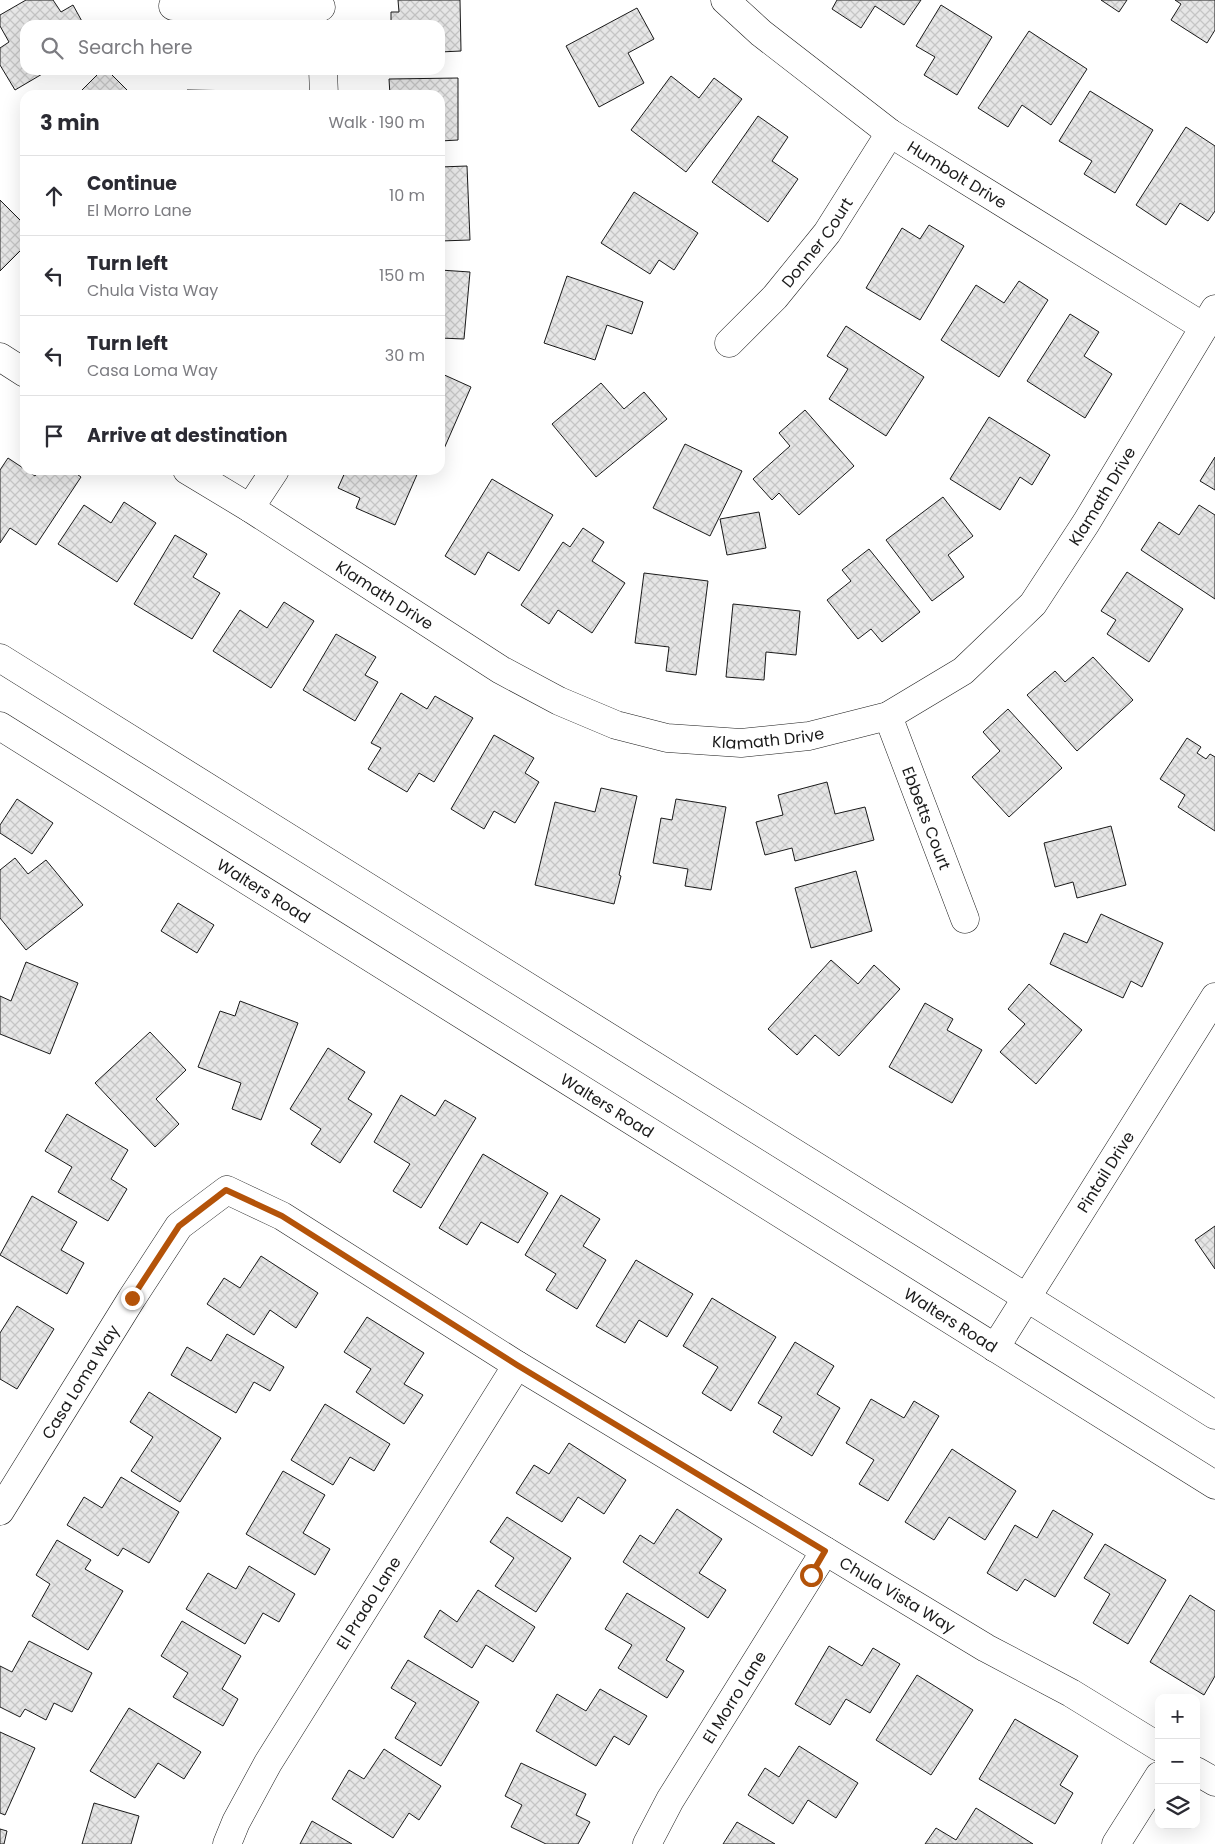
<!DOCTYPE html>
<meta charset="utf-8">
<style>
:root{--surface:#fff;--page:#f7f7f7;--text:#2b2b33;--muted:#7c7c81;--line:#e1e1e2}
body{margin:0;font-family:Poppins,sans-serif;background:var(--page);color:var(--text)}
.controls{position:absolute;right:15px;bottom:15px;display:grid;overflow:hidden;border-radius:10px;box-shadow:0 5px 20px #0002}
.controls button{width:45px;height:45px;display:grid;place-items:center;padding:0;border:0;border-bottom:1px solid var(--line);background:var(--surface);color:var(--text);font:25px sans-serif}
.stop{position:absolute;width:15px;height:15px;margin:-11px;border:4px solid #b45309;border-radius:50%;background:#fff}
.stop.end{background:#b45309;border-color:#fff;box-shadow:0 1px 5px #0008}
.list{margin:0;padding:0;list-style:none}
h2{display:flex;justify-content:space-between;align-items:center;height:65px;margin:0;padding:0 20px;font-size:21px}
h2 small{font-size:16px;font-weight:400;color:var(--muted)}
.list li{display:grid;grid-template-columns:32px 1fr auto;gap:15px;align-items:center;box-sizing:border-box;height:80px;padding:0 20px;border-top:1px solid var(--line)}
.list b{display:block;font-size:19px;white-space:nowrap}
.list p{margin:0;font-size:16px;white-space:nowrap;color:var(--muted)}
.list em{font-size:16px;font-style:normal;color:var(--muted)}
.icon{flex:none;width:28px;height:28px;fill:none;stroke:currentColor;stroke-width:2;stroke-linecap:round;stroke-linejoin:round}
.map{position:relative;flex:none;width:1215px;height:1844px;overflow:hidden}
.search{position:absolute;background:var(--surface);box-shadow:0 5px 20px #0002;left:20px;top:20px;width:425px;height:55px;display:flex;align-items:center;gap:12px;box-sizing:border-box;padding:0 18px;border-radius:15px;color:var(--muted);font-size:19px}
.panel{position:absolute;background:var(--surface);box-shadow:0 5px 20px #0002;left:20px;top:90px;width:425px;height:385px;border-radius:15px}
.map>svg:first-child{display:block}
.building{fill:url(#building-cross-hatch);stroke:#1a1a1a}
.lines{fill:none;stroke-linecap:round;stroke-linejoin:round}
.minor-casing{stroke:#1a1a1a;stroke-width:29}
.tertiary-casing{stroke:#1a1a1a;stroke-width:29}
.primary-casing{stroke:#1a1a1a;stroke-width:29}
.minor{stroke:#fff;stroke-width:28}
.tertiary{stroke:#fff;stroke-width:28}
.primary{stroke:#fff;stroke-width:28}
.route{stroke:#b45309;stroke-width:6}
.labels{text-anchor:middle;stroke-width:4;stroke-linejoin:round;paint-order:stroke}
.street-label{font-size:16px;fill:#1a1a1a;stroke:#fff}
</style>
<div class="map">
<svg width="1215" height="1844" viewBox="0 0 1215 1844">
<defs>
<pattern id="building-cross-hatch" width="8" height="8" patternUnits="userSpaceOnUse" patternTransform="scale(1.25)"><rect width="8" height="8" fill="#e6e6e6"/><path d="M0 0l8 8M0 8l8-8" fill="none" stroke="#c5c5c5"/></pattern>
</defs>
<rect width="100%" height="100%" fill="#fff"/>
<g class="building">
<polygon points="26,0 53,0 61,12 73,5 84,25 25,25 25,70 49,70 15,90 0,65 0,48 9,42 0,26 0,15"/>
<polygon points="398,0 460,0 461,51 440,52 440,25 391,25 391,12 399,12"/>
<polygon points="837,0 921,0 904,25 875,6 861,28 832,9"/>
<polygon points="1101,0 1127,0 1119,12"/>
<polygon points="1175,0 1215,0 1215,30 1207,43 1171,20 1181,4"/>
<polygon points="941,5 992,37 957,95 924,75 935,57 916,46"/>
<polygon points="637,8 654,39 628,53 644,83 599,107 566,46"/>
<polygon points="1029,31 1087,69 1051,125 1022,105 1008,127 978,108"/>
<polygon points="102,70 107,70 132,95 77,95"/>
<polygon points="671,76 699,98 714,78 742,99 686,172 631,130"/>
<polygon points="458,78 458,140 440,141 440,95 390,95 389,79"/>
<polygon points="187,90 244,91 244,95 187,95"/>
<polygon points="1090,91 1153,130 1115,193 1084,174 1092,161 1059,141"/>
<polygon points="758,116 788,137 772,161 798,179 768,222 712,182"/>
<polygon points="1186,127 1215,146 1215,211 1208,221 1180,203 1166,225 1136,205"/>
<polygon points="467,166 470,240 440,241 440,167"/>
<polygon points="634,192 698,233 674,270 659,260 650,274 601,243"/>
<polygon points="0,200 25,225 25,246 0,271"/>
<polygon points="929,225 964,246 920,320 866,288 902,228 920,239"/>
<polygon points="440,270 470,272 464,339 440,338"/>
<polygon points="567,276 643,302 632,334 607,325 595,360 544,343"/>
<polygon points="1019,281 1048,300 999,377 941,340 976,285 1004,303"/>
<polygon points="1070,314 1099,332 1084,356 1112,374 1085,418 1027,381"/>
<polygon points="846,326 924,377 886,436 829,399 848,369 827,356"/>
<polygon points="440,373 471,387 443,451 440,450"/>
<polygon points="601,383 624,409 644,392 667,419 596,477 552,424"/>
<polygon points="805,410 854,466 799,515 779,493 772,500 753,479 790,446 779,433"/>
<polygon points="989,417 1050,455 1032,485 1020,477 1000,510 950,479"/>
<polygon points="685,444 742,471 710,536 653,508"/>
<polygon points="1215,457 1215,490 1200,481"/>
<polygon points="8,458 35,476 39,470 71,470 81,477 36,545 10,528 0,543 0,470"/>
<polygon points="346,470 419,470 395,525 356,508 360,498 338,488"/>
<polygon points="492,479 553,515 519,571 488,552 475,575 445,556"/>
<polygon points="943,497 973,536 948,555 964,577 932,601 886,540"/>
<polygon points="124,502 156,523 117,582 58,544 84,505 111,523"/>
<polygon points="1199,505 1215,515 1215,599 1141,550 1159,522 1179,535"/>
<polygon points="759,512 766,548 727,555 720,519"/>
<polygon points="583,528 604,542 592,561 625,583 592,633 558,610 549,624 521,605 563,542 570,547"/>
<polygon points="175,535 207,554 193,577 220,593 192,639 134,604"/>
<polygon points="869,549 920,612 882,642 871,629 858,639 827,600 851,581 842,570"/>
<polygon points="1127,572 1183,609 1149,662 1107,634 1116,620 1101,611"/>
<polygon points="644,573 708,581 696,675 666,671 669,647 635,643"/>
<polygon points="284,602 314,621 271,688 213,651 240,610 267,628"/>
<polygon points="733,604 800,611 796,655 766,652 764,680 726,677"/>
<polygon points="336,634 376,657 365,675 378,682 355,721 303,690"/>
<polygon points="1093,657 1133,700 1077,751 1027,695 1055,671 1065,682"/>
<polygon points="401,693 427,709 435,696 473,718 434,782 419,773 407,792 368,769 381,748 371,743"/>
<polygon points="1008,709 1062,768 1009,817 972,777 1000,751 983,732"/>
<polygon points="494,735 534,758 525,773 539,782 515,823 494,811 484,829 451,809"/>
<polygon points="1187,738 1201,747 1197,753 1206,759 1210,754 1215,757 1215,831 1178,807 1185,795 1160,779"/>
<polygon points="827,782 835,814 865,807 874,840 795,861 792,848 765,855 756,822 783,815 778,795"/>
<polygon points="601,788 637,796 619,875 621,876 614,904 535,885 555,802 595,812"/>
<polygon points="17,799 53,823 32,854 0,833 0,825"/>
<polygon points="676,799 726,807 711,890 685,886 688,869 653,863 661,818 672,820"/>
<polygon points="1111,826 1126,885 1077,898 1073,882 1055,887 1044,843"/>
<polygon points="15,858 28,874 46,860 83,905 26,950 0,918 0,870"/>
<polygon points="856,871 872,931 811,948 795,888"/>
<polygon points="178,903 214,925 197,953 161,931"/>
<polygon points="1101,914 1163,943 1142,987 1131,981 1123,998 1050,964 1064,933 1087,943"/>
<polygon points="831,960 858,984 874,965 900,989 839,1056 815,1035 797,1055 768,1029"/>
<polygon points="26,962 78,983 50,1054 0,1034 0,996 11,1001"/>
<polygon points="1029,984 1082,1030 1036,1084 1000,1052 1025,1024 1008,1009"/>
<polygon points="240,1001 298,1023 261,1120 232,1109 241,1083 198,1067 220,1011 235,1016"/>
<polygon points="925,1003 953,1019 947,1030 982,1050 952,1103 889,1067"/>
<polygon points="150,1032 186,1070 156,1099 179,1124 155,1147 95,1083"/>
<polygon points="328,1048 365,1072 348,1099 372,1114 340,1163 311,1144 321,1129 290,1109"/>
<polygon points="401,1095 435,1116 445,1100 476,1118 421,1208 393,1191 410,1164 374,1142"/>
<polygon points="67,1114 128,1150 111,1179 127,1189 108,1221 58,1192 72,1167 45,1151"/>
<polygon points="483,1154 548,1193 518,1243 481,1222 467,1245 439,1228"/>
<polygon points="561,1195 600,1219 583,1246 606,1260 577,1309 546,1290 556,1274 525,1255"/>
<polygon points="32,1196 77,1222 61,1250 84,1263 67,1294 0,1255"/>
<polygon points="1215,1226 1215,1269 1195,1240"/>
<polygon points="261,1256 318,1293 296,1328 270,1310 254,1335 207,1304 224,1278 240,1288"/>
<polygon points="636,1260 693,1294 667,1337 639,1320 625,1343 596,1326"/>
<polygon points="712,1298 776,1337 731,1411 702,1393 718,1367 683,1346"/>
<polygon points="17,1306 54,1329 17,1389 0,1379 0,1333"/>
<polygon points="367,1317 424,1353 404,1384 423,1395 404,1424 356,1392 371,1369 344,1352"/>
<polygon points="227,1334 284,1367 270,1391 254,1382 236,1413 171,1375 187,1347 211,1361"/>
<polygon points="795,1342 834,1366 817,1394 840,1408 812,1456 773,1432 782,1417 758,1403"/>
<polygon points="149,1392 221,1438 180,1502 131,1471 153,1437 130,1422"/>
<polygon points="871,1399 904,1418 914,1401 939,1416 888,1501 859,1484 874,1460 846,1443"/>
<polygon points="325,1404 390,1444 374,1471 350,1457 333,1485 291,1460"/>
<polygon points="569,1443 626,1480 604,1514 578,1497 562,1522 516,1493 534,1465 549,1474"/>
<polygon points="952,1449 1016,1491 985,1540 949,1517 934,1540 905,1522"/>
<polygon points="283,1471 325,1495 303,1533 330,1549 315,1575 246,1534"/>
<polygon points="121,1477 179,1512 149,1563 123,1548 118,1556 67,1525 84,1497 102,1508"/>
<polygon points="677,1509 722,1539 699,1573 726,1590 708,1618 623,1562 640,1535 654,1544"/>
<polygon points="1053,1510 1093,1534 1055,1597 1025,1579 1017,1591 987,1573 1015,1525 1037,1538"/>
<polygon points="507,1517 571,1558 536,1612 495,1586 514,1558 490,1542"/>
<polygon points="57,1540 91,1560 85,1569 123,1591 88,1650 32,1616 50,1584 36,1575"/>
<polygon points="1105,1544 1166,1580 1128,1644 1093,1623 1110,1594 1084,1578"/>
<polygon points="249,1566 295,1594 279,1622 263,1613 245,1644 186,1609 208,1573 236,1589"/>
<polygon points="478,1590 535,1627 513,1662 486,1645 472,1668 424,1637 440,1610 457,1622"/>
<polygon points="627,1593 685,1628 666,1660 684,1671 667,1698 618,1668 632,1645 605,1629"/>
<polygon points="1190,1595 1215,1611 1215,1676 1204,1695 1150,1662"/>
<polygon points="182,1621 241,1656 222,1689 238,1699 223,1726 173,1697 188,1673 161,1656"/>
<polygon points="29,1641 92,1673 72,1712 54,1703 46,1720 25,1709 20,1717 0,1707 0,1666 12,1672"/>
<polygon points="829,1646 862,1666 873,1648 900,1664 870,1713 846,1699 830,1725 795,1704"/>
<polygon points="408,1660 479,1702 441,1766 395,1738 416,1703 391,1688"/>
<polygon points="917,1675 973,1710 931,1775 876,1740"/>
<polygon points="600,1689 647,1716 629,1745 614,1736 596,1766 536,1731 557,1694 586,1711"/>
<polygon points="129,1708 201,1752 184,1779 158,1763 135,1798 90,1771"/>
<polygon points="1015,1719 1078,1756 1060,1785 1073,1793 1055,1824 979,1779"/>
<polygon points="0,1732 35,1748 5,1815 0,1813"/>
<polygon points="799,1746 858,1783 836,1818 808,1800 793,1824 748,1795 765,1768 779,1777"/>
<polygon points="384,1749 441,1786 419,1820 409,1813 393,1838 332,1799 349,1770 364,1779"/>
<polygon points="521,1763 586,1794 576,1815 590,1822 578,1844 546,1844 511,1827 522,1805 505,1796"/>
<polygon points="94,1803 139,1816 131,1844 82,1844"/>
<polygon points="976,1808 1033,1844 925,1844 936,1828 956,1840"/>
<polygon points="312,1821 352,1844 300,1844"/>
<polygon points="737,1822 775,1844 723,1844"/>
<polygon points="0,1829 7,1831 4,1844 0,1844"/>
</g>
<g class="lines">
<defs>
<g id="minor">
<path id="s1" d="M725 0 761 33 890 133 1204 327"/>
<polyline points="173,6 321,7"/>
<polyline points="323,70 324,95"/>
<path id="s2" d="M729 343 775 297 827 233 890 133"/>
<polyline points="0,357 25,373"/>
<path id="s3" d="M187 470 250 508 501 670 559 701 616 725 667 738 741 743 809 736 888 716 963 671 1033 604 1086 523 1215 309"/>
<polyline points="250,508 275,470"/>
<path id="s4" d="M888 716 965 919"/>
<path id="s5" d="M0 1511 132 1298 179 1226 227 1190 282 1216 517 1365 986 1648 1071 1693 1159 1747"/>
<polyline points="1196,1771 1215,1782"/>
<path id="s6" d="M227 1844 236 1822 268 1763 517 1365"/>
<path id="s7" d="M647 1844 670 1800 825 1551"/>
<polyline points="1116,1844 1159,1776"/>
</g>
<g id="tertiary">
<path id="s8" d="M995 1348 1215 997"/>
</g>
<g id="primary">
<polyline points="0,658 1215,1415"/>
<path id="s9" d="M0 726 1215 1485"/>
</g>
</defs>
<use href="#minor" class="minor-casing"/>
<use href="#tertiary" class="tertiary-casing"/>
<use href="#primary" class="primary-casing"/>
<use href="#minor" class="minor"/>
<use href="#tertiary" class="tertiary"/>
<use href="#primary" class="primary"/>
</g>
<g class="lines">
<polyline class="route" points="132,1298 179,1226 226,1190 282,1216 517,1365 825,1551 811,1575"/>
</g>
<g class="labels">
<g class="street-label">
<text dy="6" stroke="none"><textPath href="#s1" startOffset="291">Humbolt Drive</textPath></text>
<text dy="6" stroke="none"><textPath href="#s2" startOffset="134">Donner Court</textPath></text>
<text dy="6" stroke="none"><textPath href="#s3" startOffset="1089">Klamath Drive</textPath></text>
<text dy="6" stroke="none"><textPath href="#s3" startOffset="234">Klamath Drive</textPath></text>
<text dy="6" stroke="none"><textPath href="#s3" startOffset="654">Klamath Drive</textPath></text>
<text dy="6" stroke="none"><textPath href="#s4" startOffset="109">Ebbetts Court</textPath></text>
<text dy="6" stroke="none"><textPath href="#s9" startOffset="311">Walters Road</textPath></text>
<text dy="6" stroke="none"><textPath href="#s9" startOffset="716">Walters Road</textPath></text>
<text dy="6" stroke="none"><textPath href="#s8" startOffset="208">Pintail Drive</textPath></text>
<text dy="6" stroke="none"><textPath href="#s9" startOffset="1121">Walters Road</textPath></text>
<text dy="6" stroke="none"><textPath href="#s5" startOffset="152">Casa Loma Way</textPath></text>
<text dy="6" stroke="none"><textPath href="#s5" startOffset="1180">Chula Vista Way</textPath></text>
<text dy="6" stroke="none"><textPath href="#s6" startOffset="280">El Prado Lane</textPath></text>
<text dy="6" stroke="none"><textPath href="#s7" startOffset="171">El Morro Lane</textPath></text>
</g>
</g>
</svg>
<div class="controls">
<button>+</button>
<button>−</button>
<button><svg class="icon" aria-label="layers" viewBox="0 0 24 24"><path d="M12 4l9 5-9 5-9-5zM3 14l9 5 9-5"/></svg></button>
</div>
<div class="stop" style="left:811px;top:1575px"></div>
<div class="stop end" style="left:132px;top:1298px"></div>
<div class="search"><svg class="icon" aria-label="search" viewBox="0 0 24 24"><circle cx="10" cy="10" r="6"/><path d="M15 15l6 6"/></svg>Search here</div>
<section class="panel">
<h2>3 min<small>Walk · 190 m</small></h2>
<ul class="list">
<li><svg class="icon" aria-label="ahead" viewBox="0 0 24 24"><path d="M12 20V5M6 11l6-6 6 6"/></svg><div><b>Continue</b><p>El Morro Lane</p></div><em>10 m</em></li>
<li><svg class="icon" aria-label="left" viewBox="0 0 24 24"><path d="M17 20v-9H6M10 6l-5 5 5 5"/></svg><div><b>Turn left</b><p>Chula Vista Way</p></div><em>150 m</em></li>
<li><svg class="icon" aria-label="left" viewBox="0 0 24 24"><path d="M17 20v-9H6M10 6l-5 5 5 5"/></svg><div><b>Turn left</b><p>Casa Loma Way</p></div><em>30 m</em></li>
<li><svg class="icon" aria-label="arrive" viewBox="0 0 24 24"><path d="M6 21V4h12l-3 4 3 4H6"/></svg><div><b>Arrive at destination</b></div></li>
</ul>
</section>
</div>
